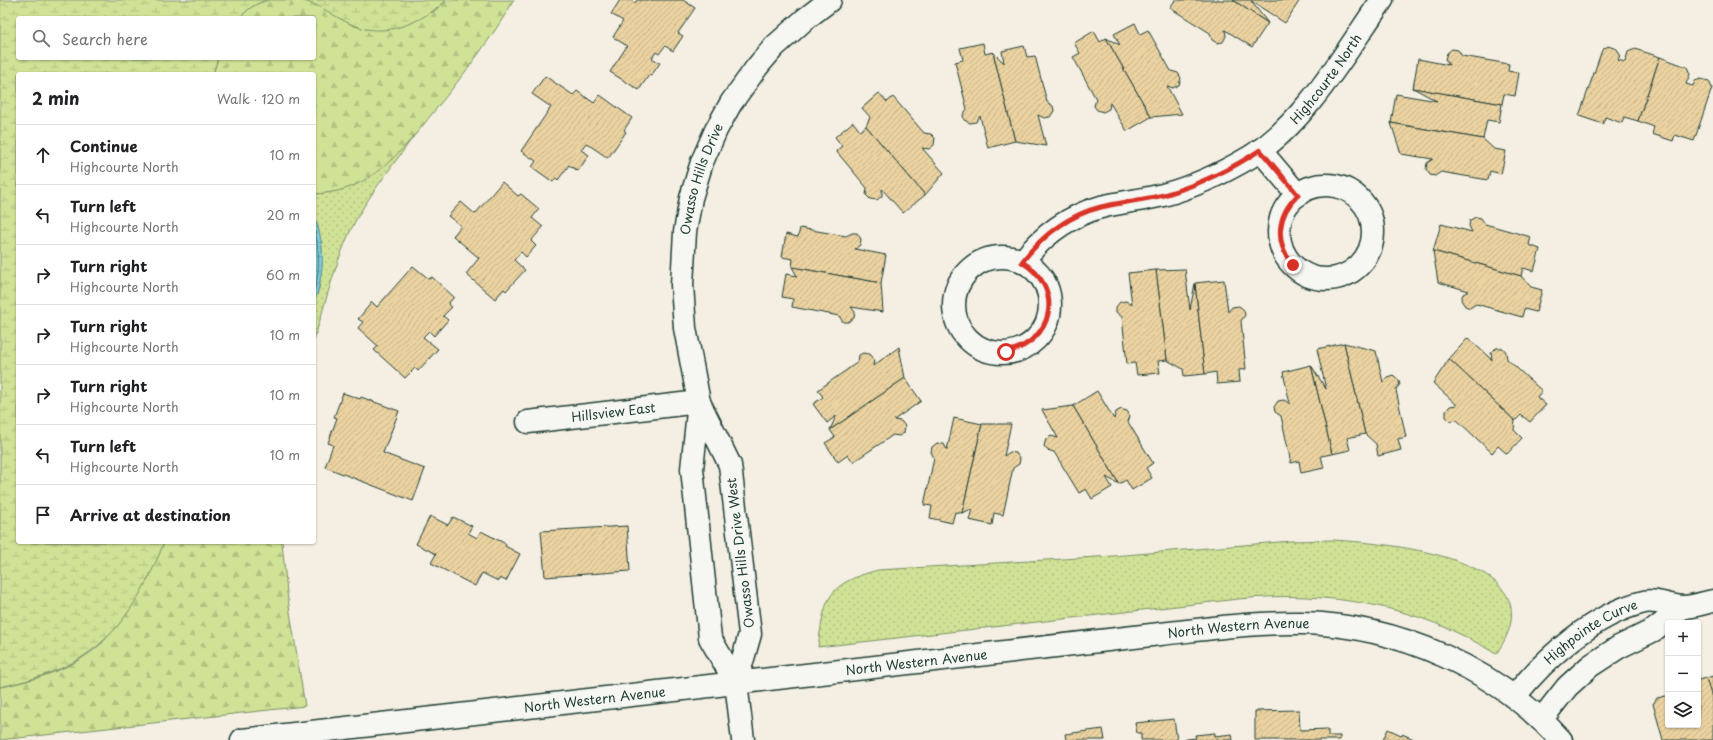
<!DOCTYPE html>
<meta charset="utf-8">
<style>
:root{--surface:#fff;--page:#f6f6f6;--text:#202124;--muted:#757577;--line:#e0e0e0}
body{margin:0;font-family:"Playpen Sans",sans-serif;background:var(--page);color:var(--text)}
.controls{position:absolute;right:12px;bottom:12px;display:grid;overflow:hidden;border-radius:4px;box-shadow:0 1px 3px #0004}
.controls button{width:36px;height:36px;display:grid;place-items:center;padding:0;border:0;border-bottom:1px solid var(--line);background:var(--surface);color:var(--text);font:20px sans-serif}
.stop{position:absolute;width:12px;height:12px;margin:-9px;border:3px solid #d93025;border-radius:50%;background:#fff}
.stop.end{background:#d93025;border-color:#fff;box-shadow:0 1px 4px #0008}
.list{margin:0;padding:0;list-style:none}
h2{display:flex;justify-content:space-between;align-items:center;height:52px;margin:0;padding:0 16px;font-size:17px}
h2 small{font-size:13px;font-weight:400;color:var(--muted)}
.list li{display:grid;grid-template-columns:26px 1fr auto;gap:12px;align-items:center;box-sizing:border-box;height:60px;padding:0 16px;border-top:1px solid var(--line)}
.list b{display:block;font-size:15px;white-space:nowrap}
.list p{margin:0;font-size:13px;white-space:nowrap;color:var(--muted)}
.list em{font-size:13px;font-style:normal;color:var(--muted)}
.icon{flex:none;width:22px;height:22px;fill:none;stroke:currentColor;stroke-width:2;stroke-linecap:round;stroke-linejoin:round}
.map{position:relative;flex:none;width:1713px;height:740px;overflow:hidden}
.search{position:absolute;background:var(--surface);box-shadow:0 1px 3px #0004;left:16px;top:16px;width:300px;height:44px;display:flex;align-items:center;gap:10px;box-sizing:border-box;padding:0 14px;border-radius:4px;color:var(--muted);font-size:15px}
.panel{position:absolute;background:var(--surface);box-shadow:0 1px 3px #0004;left:16px;top:72px;width:300px;height:472px;border-radius:4px}
.map>svg:first-child{display:block}
.grass{fill:url(#grass-dots);stroke:#789065}
.forest{fill:url(#forest-firs);stroke:#789065}
.wetland{fill:url(#wetland-marsh);stroke:#789065}
.water{fill:url(#water-ripples);stroke:#59939b}
.lines{fill:none;stroke-linecap:round;stroke-linejoin:round}
.shore{stroke:#467778;stroke-width:1}
.building{fill:url(#building-hatch);stroke:#1f3d34}
.minor-casing{stroke:#1f3d34;stroke-width:25}
.minor{stroke:#f6f6f2;stroke-width:22}
.route{stroke:#d93025;stroke-width:5}
.labels{text-anchor:middle;stroke-width:3.5;stroke-linejoin:round;paint-order:stroke}
.street-label{font-size:13px;fill:#1f3d34;stroke:#f6f6f2}
</style>
<div class="map">
<svg width="1713" height="740" viewBox="0 0 1713 740">
<defs>
<pattern id="grass-dots" width="8" height="8" patternUnits="userSpaceOnUse"><rect width="8" height="8" fill="#d0e296"/><path d="M2 2h.1M6 6h.1" fill="none" stroke="#b2c382" stroke-width="1.8" stroke-linecap="round"/></pattern>
<pattern id="forest-firs" width="22" height="20" patternUnits="userSpaceOnUse"><rect width="22" height="20" fill="#d0e296"/><path d="M5 1l3.5 6h-7zM16 11l3.5 6h-7z" fill="#b2c382"/></pattern>
<pattern id="wetland-marsh" width="20" height="14" patternUnits="userSpaceOnUse"><rect width="20" height="14" fill="#d0e296"/><path d="M1 5h8M5 5V1M11 12h8M15 12V8" fill="none" stroke="#b2c382"/></pattern>
<pattern id="water-ripples" width="26" height="14" patternUnits="userSpaceOnUse"><rect width="26" height="14" fill="#80cddf"/><path d="M2 4q2-2 4 0t4 0M15 11q2-2 4 0t4 0" fill="none" stroke="#68a8b6"/></pattern>
<pattern id="building-hatch" width="6" height="6" patternUnits="userSpaceOnUse"><rect width="6" height="6" fill="#ebd2a1"/><path d="M-1 1l2-2M0 6l6-6M5 7l2-2" fill="none" stroke="#c9b58b"/></pattern>
</defs>
<rect width="100%" height="100%" fill="#f4efe2"/>
<filter id="ink" filterUnits="userSpaceOnUse"><feTurbulence type="fractalNoise" baseFrequency=".025" numOctaves="2"/><feDisplacementMap in="SourceGraphic" scale="8" xChannelSelector="R" yChannelSelector="G"/><feConvolveMatrix kernelMatrix="1 2 1 2 8 2 1 2 1" color-interpolation-filters="sRGB"/></filter>
<g filter="url(#ink)">
<g class="grass">
<path d="M416 133C397 160 375 187 358 216 338 251 326 301 314 340V302L319 289 322 266V247L318 226 314 217V194C361 191 385 165 416 133Z"/>
<path d="M1332 540C1390 543 1564 559 1496 654 1419 605 1327 590 1238 599L818 647C825 598 826 584 878 570L1113 556 1291 541Z"/>
</g>
<g class="forest">
<path d="M268 0H300L308 2 327 9 352 25 365 29 433 12 447 0H514C492 38 464 74 436 109 416 134 393 164 363 181 347 190 332 193 314 194V74H213L218 58H314V18H240C247 9 256 3 268 0Z"/>
<path d="M164 542H282L287 593 305 706 0 740V687C36 680 75 668 102 643 112 633 124 610 133 597 145 579 156 562 164 542Z"/>
</g>
<g class="wetland">
<path d="M0 0H268C256 3 247 9 240 18H18V58H218L213 74H18V542H164C152 575 129 619 102 642 73 668 37 679 0 687Z"/>
<path d="M300 0H447C422 22 386 39 353 25 333 17 323 5 300 0Z"/>
</g>
<path class="water" d="M314 217C326 244 324 275 314 302Z"/>
<g class="lines">
<path class="shore" d="M314 227C319 247 321 271 314 291"/>
</g>
<g class="building">
<polygon points="620,0 630,0 635,3 637,0 683,0 695,8 678,33 683,36 673,51 665,46 659,54 656,52 652,58 660,63 651,76 649,75 639,90 610,72 627,46 613,37 623,21 611,14"/>
<polygon points="1175,0 1233,0 1268,23 1252,47 1225,30 1226,36 1223,42 1217,43 1212,40 1210,33 1170,8"/>
<polygon points="1233,0 1300,0 1285,23 1251,1 1268,23"/>
<polygon points="1135,23 1140,34 1148,30 1171,71 1178,73 1181,78 1179,85 1173,88 1167,86 1182,114 1151,117 1106,38 1120,45 1114,34"/>
<polygon points="1094,31 1100,42 1106,38 1151,117 1127,131 1110,103 1109,109 1103,112 1097,110 1094,106 1096,99 1073,57 1080,53 1074,43"/>
<polygon points="983,43 985,54 993,52 1015,141 988,148 980,116 976,122 970,123 964,120 963,115 967,109 955,62 963,60 960,48"/>
<polygon points="1024,46 1027,57 1035,56 1047,102 1053,106 1054,111 1050,117 1044,118 1038,115 1046,146 1015,141 993,52 1004,63 1002,51"/>
<polygon points="1608,46 1617,49 1620,55 1618,60 1625,62 1628,52 1635,49 1660,57 1638,121 1624,117 1622,123 1605,117 1603,124 1579,116 1602,50"/>
<polygon points="1452,49 1458,50 1462,56 1509,64 1508,71 1519,73 1515,96 1504,94 1502,104 1413,88 1418,59 1449,65 1445,59 1447,53"/>
<polygon points="1660,57 1687,67 1690,74 1686,84 1693,86 1695,81 1701,79 1709,81 1712,88 1694,141 1675,135 1673,141 1652,134 1654,127 1638,121"/>
<polygon points="545,76 573,95 577,91 594,103 600,95 632,118 624,130 626,132 608,158 586,143 581,150 589,155 578,171 569,165 558,180 556,178 553,182 532,167 536,161 521,151 551,107 532,94"/>
<polygon points="1413,88 1502,104 1499,122 1487,120 1483,139 1391,123 1396,94 1437,101"/>
<polygon points="879,93 887,102 893,97 924,133 931,134 935,138 934,145 929,149 922,148 944,173 925,195 866,126 870,117 862,108"/>
<polygon points="853,122 860,131 866,126 925,195 903,213 882,189 882,196 877,200 870,199 866,195 867,188 836,151 842,146 835,137"/>
<polygon points="1391,123 1483,139 1494,149 1506,151 1501,174 1490,171 1488,180 1441,172 1435,176 1430,175 1426,169 1427,163 1433,159 1401,154"/>
<polygon points="502,182 518,196 521,194 539,209 532,218 543,227 531,241 536,246 526,257 521,252 514,260 525,270 506,291 504,289 495,299 466,274 479,258 453,236 461,226 448,216 461,202 475,214"/>
<polygon points="1476,217 1481,218 1485,224 1531,237 1529,245 1540,249 1534,271 1523,268 1521,276 1433,251 1441,224 1472,232 1469,226 1470,220"/>
<polygon points="800,228 846,236 852,233 857,233 861,239 860,245 855,249 886,255 881,283 792,267 793,259 782,257 786,234 798,237"/>
<polygon points="1433,251 1521,276 1531,287 1542,290 1536,312 1524,309 1522,317 1476,304 1470,308 1465,306 1461,300 1463,294 1469,291 1438,282"/>
<polygon points="413,266 429,279 432,277 454,297 448,304 452,307 443,316 448,320 434,336 429,331 423,337 438,349 418,371 415,368 405,378 374,350 378,346 358,328 363,322 358,319 372,302 377,307"/>
<polygon points="792,267 881,283 883,312 851,307 855,312 854,318 848,322 843,322 839,316 792,307 793,299 782,297 786,274 797,276"/>
<polygon points="1185,269 1190,310 1195,283 1205,374 1184,376 1183,369 1167,360 1156,270"/>
<polygon points="1156,270 1167,360 1158,361 1160,373 1137,375 1135,363 1127,364 1122,317 1116,312 1116,307 1120,302 1126,301 1132,305 1128,273"/>
<polygon points="1224,280 1228,312 1232,307 1239,306 1244,310 1245,315 1241,321 1246,369 1239,370 1240,382 1217,384 1216,372 1205,374 1195,283"/>
<polygon points="1468,338 1492,360 1491,353 1496,348 1503,348 1506,352 1507,359 1542,391 1537,397 1546,405 1530,422 1521,415 1515,421 1449,359"/>
<polygon points="1344,343 1376,351 1383,382 1387,377 1393,375 1398,379 1400,384 1396,390 1406,437 1398,439 1401,450 1378,456 1376,444 1365,434"/>
<polygon points="1344,343 1365,434 1347,438 1350,450 1332,454 1311,365 1326,389 1317,349"/>
<polygon points="899,347 905,378 830,430 836,416 827,423 813,404 823,397 818,390 858,362 859,355 863,353 870,354 874,359 873,366"/>
<polygon points="1449,359 1515,421 1514,430 1522,438 1507,454 1498,446 1492,453 1457,420 1450,421 1446,417 1446,411 1450,406 1457,405 1433,383"/>
<polygon points="1311,365 1332,454 1321,456 1324,468 1301,473 1299,461 1291,463 1281,416 1275,412 1274,407 1278,401 1284,400 1290,404 1283,372"/>
<polygon points="905,378 921,401 894,420 901,421 905,426 904,433 899,436 893,435 853,462 848,455 838,462 825,443 835,437 830,430"/>
<polygon points="1097,391 1114,419 1116,412 1121,409 1127,411 1130,416 1128,422 1153,463 1146,468 1152,478 1132,490 1126,480 1119,484 1073,406"/>
<polygon points="343,393 360,399 361,397 399,411 383,453 425,469 413,501 325,467 333,445 328,443 337,418 334,417"/>
<polygon points="1073,406 1119,484 1106,477 1112,487 1092,499 1086,489 1079,493 1054,452 1047,450 1044,446 1046,439 1051,436 1058,438 1042,410"/>
<polygon points="954,418 982,424 962,513 955,512 952,523 930,518 932,506 924,505 934,458 931,452 932,447 937,443 944,444 947,450"/>
<polygon points="982,424 1011,424 1004,456 1010,452 1016,453 1020,459 1019,464 1013,468 1003,515 994,513 992,525 969,520 972,509 962,513"/>
<polygon points="430,516 448,525 453,517 472,526 468,533 477,538 481,531 506,544 505,546 520,554 506,581 500,578 498,581 482,573 475,586 431,563 436,554 416,544"/>
<polygon points="627,526 630,571 545,577 541,531"/>
<polygon points="1713,676 1713,701 1706,678"/>
<polygon points="1706,678 1713,701 1713,740 1663,740 1653,704 1657,698 1665,696 1668,697 1668,725 1698,725 1698,680"/>
<polygon points="1299,710 1300,730 1328,729 1328,736 1340,736 1340,740 1255,740 1255,711"/>
<polygon points="1174,719 1177,740 1141,740 1141,733 1137,733 1135,723"/>
<polygon points="1103,729 1105,740 1066,740 1065,734"/>
<polygon points="1388,729 1401,735 1402,734 1416,740 1383,740"/>
<polygon points="1215,733 1215,736 1232,734 1233,740 1179,740 1196,738 1195,735"/>
</g>
<g class="lines">
<defs>
<g id="minor">
<polyline points="1260,150 1298,195"/>
<circle cx="1326" cy="232" r="47"/>
<circle cx="1002" cy="305" r="48"/>
<path id="s1" d="M1022 262C1042 236 1069 216 1101 207 1121 202 1143 200 1163 195 1193 187 1223 173 1250 157 1304 125 1346 51 1382 0"/>
<polyline points="699,402 692,469 710,638 736,683"/>
<path id="s2" d="M528 422 699 402"/>
<path id="s3" d="M1514 697C1545 658 1594 614 1644 602 1656 599 1671 607 1683 607 1693 607 1703 603 1713 601"/>
<polyline points="1541,720 1567,687 1590,666 1619,647 1654,630 1683,607"/>
<path id="s4" d="M242 740 1160 634C1207 629 1255 622 1302 623 1398 625 1497 669 1561 740"/>
<path id="s5" d="M743 740 736 683 750 634 730 465 699 402 685 328 682 285 685 232 691 198 702 162 716 130 731 103 757 67 774 47 804 20 830 0"/>
</g>
</defs>
<use href="#minor" class="minor-casing"/>
<use href="#minor" class="minor"/>
</g>
</g>
<g class="lines" filter="url(#ink)">
<path class="route" d="M1006 352C1054 342 1065 288 1022 262 1042 236 1069 215 1101 207 1122 202 1143 200 1164 195 1197 185 1232 169 1260 150L1298 195C1277 215 1274 242 1293 265"/>
</g>
<g class="labels">
<g class="street-label">
<text dy="5" stroke="none"><textPath href="#s1" startOffset="366">Highcourte North</textPath></text>
<text dy="5" stroke="none"><textPath href="#s5" startOffset="576">Owasso Hills Drive</textPath></text>
<text dy="5" stroke="none"><textPath href="#s2" startOffset="86">Hillsview East</textPath></text>
<text transform="translate(740 553) rotate(-97)" y="5">Owasso Hills Drive West</text>
<text dy="5" stroke="none"><textPath href="#s4" startOffset="1003">North Western Avenue</textPath></text>
<text dy="5" stroke="none"><textPath href="#s3" startOffset="102">Highpointe Curve</textPath></text>
<text dy="5" stroke="none"><textPath href="#s4" startOffset="679">North Western Avenue</textPath></text>
<text dy="5" stroke="none"><textPath href="#s4" startOffset="355">North Western Avenue</textPath></text>
</g>
</g>
</svg>
<div class="controls">
<button>+</button>
<button>−</button>
<button><svg class="icon" aria-label="layers" viewBox="0 0 24 24"><path d="M12 4l9 5-9 5-9-5zM3 14l9 5 9-5"/></svg></button>
</div>
<div class="stop" style="left:1006px;top:352px"></div>
<div class="stop end" style="left:1293px;top:265px"></div>
<div class="search"><svg class="icon" aria-label="search" viewBox="0 0 24 24"><circle cx="10" cy="10" r="6"/><path d="M15 15l6 6"/></svg>Search here</div>
<section class="panel">
<h2>2 min<small>Walk · 120 m</small></h2>
<ul class="list">
<li><svg class="icon" aria-label="ahead" viewBox="0 0 24 24"><path d="M12 20V5M6 11l6-6 6 6"/></svg><div><b>Continue</b><p>Highcourte North</p></div><em>10 m</em></li>
<li><svg class="icon" aria-label="left" viewBox="0 0 24 24"><path d="M17 20v-9H6M10 6l-5 5 5 5"/></svg><div><b>Turn left</b><p>Highcourte North</p></div><em>20 m</em></li>
<li><svg class="icon" aria-label="right" viewBox="0 0 24 24"><path d="M7 20v-9h11M14 6l5 5-5 5"/></svg><div><b>Turn right</b><p>Highcourte North</p></div><em>60 m</em></li>
<li><svg class="icon" aria-label="right" viewBox="0 0 24 24"><path d="M7 20v-9h11M14 6l5 5-5 5"/></svg><div><b>Turn right</b><p>Highcourte North</p></div><em>10 m</em></li>
<li><svg class="icon" aria-label="right" viewBox="0 0 24 24"><path d="M7 20v-9h11M14 6l5 5-5 5"/></svg><div><b>Turn right</b><p>Highcourte North</p></div><em>10 m</em></li>
<li><svg class="icon" aria-label="left" viewBox="0 0 24 24"><path d="M17 20v-9H6M10 6l-5 5 5 5"/></svg><div><b>Turn left</b><p>Highcourte North</p></div><em>10 m</em></li>
<li><svg class="icon" aria-label="arrive" viewBox="0 0 24 24"><path d="M6 21V4h12l-3 4 3 4H6"/></svg><div><b>Arrive at destination</b></div></li>
</ul>
</section>
</div>
